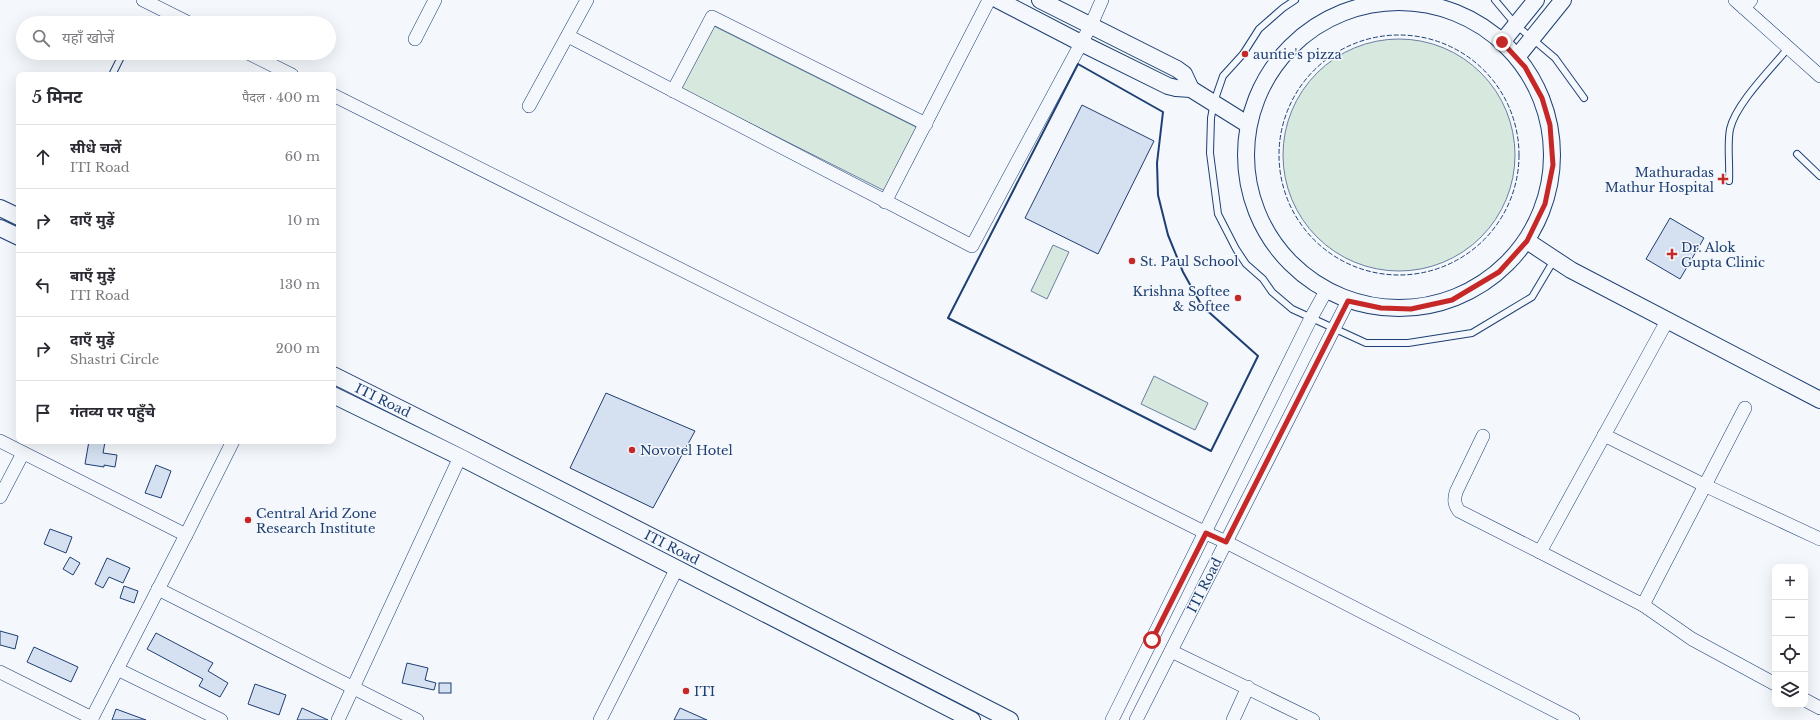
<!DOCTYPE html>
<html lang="hi">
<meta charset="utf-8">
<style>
:root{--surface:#fff;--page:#f7f7f7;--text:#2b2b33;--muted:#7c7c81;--line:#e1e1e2}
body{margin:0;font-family:"Libre Baskerville","Noto Sans Devanagari",serif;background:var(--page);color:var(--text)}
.controls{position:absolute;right:12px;bottom:12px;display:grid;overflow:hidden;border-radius:8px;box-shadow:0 4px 16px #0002}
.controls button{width:36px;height:36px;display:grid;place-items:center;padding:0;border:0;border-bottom:1px solid var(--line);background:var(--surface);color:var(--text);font:20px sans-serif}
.stop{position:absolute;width:12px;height:12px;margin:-9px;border:3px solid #c62828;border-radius:50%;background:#fff}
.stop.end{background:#c62828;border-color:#fff;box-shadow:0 1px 4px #0008}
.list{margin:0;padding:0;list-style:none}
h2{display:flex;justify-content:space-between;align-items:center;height:52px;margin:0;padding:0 16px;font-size:17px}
h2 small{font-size:13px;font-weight:400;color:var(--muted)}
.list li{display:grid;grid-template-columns:26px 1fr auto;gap:12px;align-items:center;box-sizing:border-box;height:64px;padding:0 16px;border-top:1px solid var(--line)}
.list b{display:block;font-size:15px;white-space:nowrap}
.list p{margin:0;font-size:13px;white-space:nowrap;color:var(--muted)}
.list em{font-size:13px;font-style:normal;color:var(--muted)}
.icon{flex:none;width:22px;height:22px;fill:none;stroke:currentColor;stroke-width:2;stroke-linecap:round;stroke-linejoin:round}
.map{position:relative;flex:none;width:1820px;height:720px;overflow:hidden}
.search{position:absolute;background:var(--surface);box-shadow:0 4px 16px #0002;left:16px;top:16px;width:320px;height:44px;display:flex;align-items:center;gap:10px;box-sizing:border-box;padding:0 14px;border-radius:22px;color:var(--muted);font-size:15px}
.panel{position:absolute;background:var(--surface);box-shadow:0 4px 16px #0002;left:16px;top:72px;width:320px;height:372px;border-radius:8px}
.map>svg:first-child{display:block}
.green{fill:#d7e8df;stroke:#687fa3}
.building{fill:#d5e0f0;stroke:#1d3f73}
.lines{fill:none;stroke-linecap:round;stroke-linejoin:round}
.service-casing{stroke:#1d3f73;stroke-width:8}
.minor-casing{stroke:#1d3f73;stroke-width:14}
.tertiary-casing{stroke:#1d3f73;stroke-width:18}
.service{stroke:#f4f7fb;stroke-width:6}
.minor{stroke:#f4f7fb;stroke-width:13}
.tertiary{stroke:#f4f7fb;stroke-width:16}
.fence{stroke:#1d3f73;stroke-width:1;stroke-dasharray:5 2;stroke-linecap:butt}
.wall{stroke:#1d3f73;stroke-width:2}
.route{stroke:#c62828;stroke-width:5}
.poi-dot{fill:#c62828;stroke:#f4f7fb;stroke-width:1.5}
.labels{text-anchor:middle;stroke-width:3;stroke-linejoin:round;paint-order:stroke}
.poi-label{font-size:13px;fill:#1d3f73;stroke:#f4f7fb;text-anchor:start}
.street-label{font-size:13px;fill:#1d3f73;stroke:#f4f7fb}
</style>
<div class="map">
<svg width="1820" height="720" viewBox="0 0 1820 720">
<rect width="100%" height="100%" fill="#f4f7fb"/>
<g class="green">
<polygon points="712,25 918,128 885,191 680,88"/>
<circle cx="1399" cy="155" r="116"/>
<polygon points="1053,245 1069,252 1047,299 1031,291"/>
<polygon points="1154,376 1208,403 1195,430 1141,404"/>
</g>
<g class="building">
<polygon points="1082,105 1154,141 1098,254 1025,218"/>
<polygon points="1670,218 1704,238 1680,279 1646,259"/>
<polygon points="606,393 695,431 653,508 570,468"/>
<polygon points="89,441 105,442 103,453 117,455 115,467 104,465 104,467 85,464"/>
<polygon points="156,465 171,471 161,498 145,493"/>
<polygon points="50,529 72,537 66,553 44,544"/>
<polygon points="70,557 80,563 73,575 63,569"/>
<polygon points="107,558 130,568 123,583 109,577 103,588 95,584"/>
<polygon points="124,586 138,591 134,603 120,598"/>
<polygon points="0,631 18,636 15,649 0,645"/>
<polygon points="156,633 213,663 208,671 228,683 220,697 199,686 203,679 147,649"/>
<polygon points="34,647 78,667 71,682 27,662"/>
<polygon points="407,663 428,668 425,680 436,683 434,690 402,683"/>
<rect x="439" y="683" width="12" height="10"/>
<polygon points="255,684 286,695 279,715 248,704"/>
<polygon points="302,708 328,720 297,720"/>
<polygon points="680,708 707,720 674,720"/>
<polygon points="116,709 146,720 112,720"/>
</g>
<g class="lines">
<defs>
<g id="service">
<polyline points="1295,0 1283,8 1259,29 1243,54 1223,76 1214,102 1211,118 1210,153 1218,214 1236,249 1246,264 1263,279 1272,292 1292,309 1366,343 1408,343 1472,333 1532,297 1554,260"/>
<polyline points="1495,0 1516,25 1555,58 1584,98"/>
<polyline points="112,75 123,53"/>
<polyline points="1797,154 1820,176"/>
<path d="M1729 181C1730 164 1727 145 1730 129 1736 103 1772 68 1789 47"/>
</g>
<g id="minor">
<polyline points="143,0 189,23"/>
<polyline points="1735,0 1744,8 1751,0"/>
<polyline points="1744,8 1820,76"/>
<polyline points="568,36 972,246 1091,25 1102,0"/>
<polyline points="415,39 435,0"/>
<polyline points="248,53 292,75"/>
<polyline points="673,91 712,17 926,124"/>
<polyline points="333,95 1206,533 1226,542 1573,720"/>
<polyline points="529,106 587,0"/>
<polyline points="885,202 989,0"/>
<polyline points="1667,321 1540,552 1643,605 1745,408"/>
<polyline points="1604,435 1704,485 1820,539"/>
<path d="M1483 436 1456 492C1454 500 1454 504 1459 511L1540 552"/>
<polyline points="0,441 186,535 91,720"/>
<polyline points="0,497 23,453"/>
<polyline points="186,535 233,441"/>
<polyline points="158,589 417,720"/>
<polyline points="1643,605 1692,639 1775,684"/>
<polyline points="1171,651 1313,720"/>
<polyline points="117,669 221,720"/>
<polyline points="0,672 92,718"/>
<polyline points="1805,700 1820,708"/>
<polyline points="338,720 460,457"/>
<polyline points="600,720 677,568"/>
<polyline points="1112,720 1311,318 1326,291"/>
<polyline points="1136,720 1348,301"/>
<polyline points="1233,720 1248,687"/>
</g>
<g id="tertiary">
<polyline points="998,0 1081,43 1168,86 1176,88 1191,89 1247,124"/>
<polyline points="1040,0 1177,69 1184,74 1191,89"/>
<circle cx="1399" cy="155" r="153"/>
<polyline points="1502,42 1536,0"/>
<polyline points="1517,57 1563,0"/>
<polyline points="0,208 19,217"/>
<polyline points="0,228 19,237"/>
<polyline points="1527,241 1571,270 1820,400"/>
<polyline points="333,375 467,442 1010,720"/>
<polyline points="333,395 460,457 972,720"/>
</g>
</defs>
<use href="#service" class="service-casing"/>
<use href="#minor" class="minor-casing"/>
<use href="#tertiary" class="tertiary-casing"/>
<use href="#service" class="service"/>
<use href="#minor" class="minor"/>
<use href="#tertiary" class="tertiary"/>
<circle class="fence" cx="1399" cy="155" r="120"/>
<polygon class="wall" points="1078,64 1163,112 1157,163 1158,195 1168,235 1183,272 1202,306 1258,356 1211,451 948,318"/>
</g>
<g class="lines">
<polyline class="route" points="1152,640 1206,533 1226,542 1348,301 1381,308 1411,309 1452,300 1499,272 1527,241 1545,204 1553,165 1550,125 1542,98 1525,67 1502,42"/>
</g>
<g class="poi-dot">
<circle cx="1245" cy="54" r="4"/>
<path d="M1721 173h4v4h4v4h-4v4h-4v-4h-4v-4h4z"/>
<path d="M1670 248h4v4h4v4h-4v4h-4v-4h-4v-4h4z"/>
<circle cx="1132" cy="261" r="4"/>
<circle cx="1238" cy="298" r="4"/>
<circle cx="632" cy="450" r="4"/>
<circle cx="248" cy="520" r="4"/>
<circle cx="686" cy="691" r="4"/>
</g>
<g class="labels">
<g class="poi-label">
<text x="1253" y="59">auntie's pizza</text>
<text x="1714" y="177" text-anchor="end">Mathuradas<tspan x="1714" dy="15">Mathur Hospital</tspan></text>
<text x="1681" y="252">Dr. Alok<tspan x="1681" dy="15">Gupta Clinic</tspan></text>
<text x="1140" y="266">St. Paul School</text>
<text x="1230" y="296" text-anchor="end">Krishna Softee<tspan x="1230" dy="15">&amp; Softee</tspan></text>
<text x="640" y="455">Novotel Hotel</text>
<text x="256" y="518">Central Arid Zone<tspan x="256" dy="15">Research Institute</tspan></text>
<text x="694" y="696">ITI</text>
</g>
<g class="street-label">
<text transform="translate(383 400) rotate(26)" y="5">ITI Road</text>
<text transform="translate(672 547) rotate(27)" y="5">ITI Road</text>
<text transform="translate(1204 585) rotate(-63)" y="5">ITI Road</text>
</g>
</g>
</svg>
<div class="controls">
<button>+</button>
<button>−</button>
<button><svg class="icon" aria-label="locate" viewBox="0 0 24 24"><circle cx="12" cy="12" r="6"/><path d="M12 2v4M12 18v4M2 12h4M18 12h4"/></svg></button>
<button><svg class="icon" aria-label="layers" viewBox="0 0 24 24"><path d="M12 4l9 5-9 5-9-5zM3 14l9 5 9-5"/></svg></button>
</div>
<div class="stop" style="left:1152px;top:640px"></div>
<div class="stop end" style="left:1502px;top:42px"></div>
<div class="search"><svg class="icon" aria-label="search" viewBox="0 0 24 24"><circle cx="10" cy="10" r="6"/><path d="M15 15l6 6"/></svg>यहाँ खोजें</div>
<section class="panel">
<h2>5 मिनट<small>पैदल · 400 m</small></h2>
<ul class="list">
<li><svg class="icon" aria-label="ahead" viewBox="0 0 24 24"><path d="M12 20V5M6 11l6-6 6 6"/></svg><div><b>सीधे चलें</b><p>ITI Road</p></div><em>60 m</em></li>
<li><svg class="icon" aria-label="right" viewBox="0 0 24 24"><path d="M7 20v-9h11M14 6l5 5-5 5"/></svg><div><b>दाएँ मुड़ें</b></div><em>10 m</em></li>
<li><svg class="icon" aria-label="left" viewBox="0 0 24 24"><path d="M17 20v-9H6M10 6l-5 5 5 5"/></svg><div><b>बाएँ मुड़ें</b><p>ITI Road</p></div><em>130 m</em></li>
<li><svg class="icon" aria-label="right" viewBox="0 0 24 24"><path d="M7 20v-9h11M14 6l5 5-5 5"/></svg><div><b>दाएँ मुड़ें</b><p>Shastri Circle</p></div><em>200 m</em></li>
<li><svg class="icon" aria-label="arrive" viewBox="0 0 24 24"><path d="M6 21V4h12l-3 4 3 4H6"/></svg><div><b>गंतव्य पर पहुँचे</b></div></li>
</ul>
</section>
</div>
